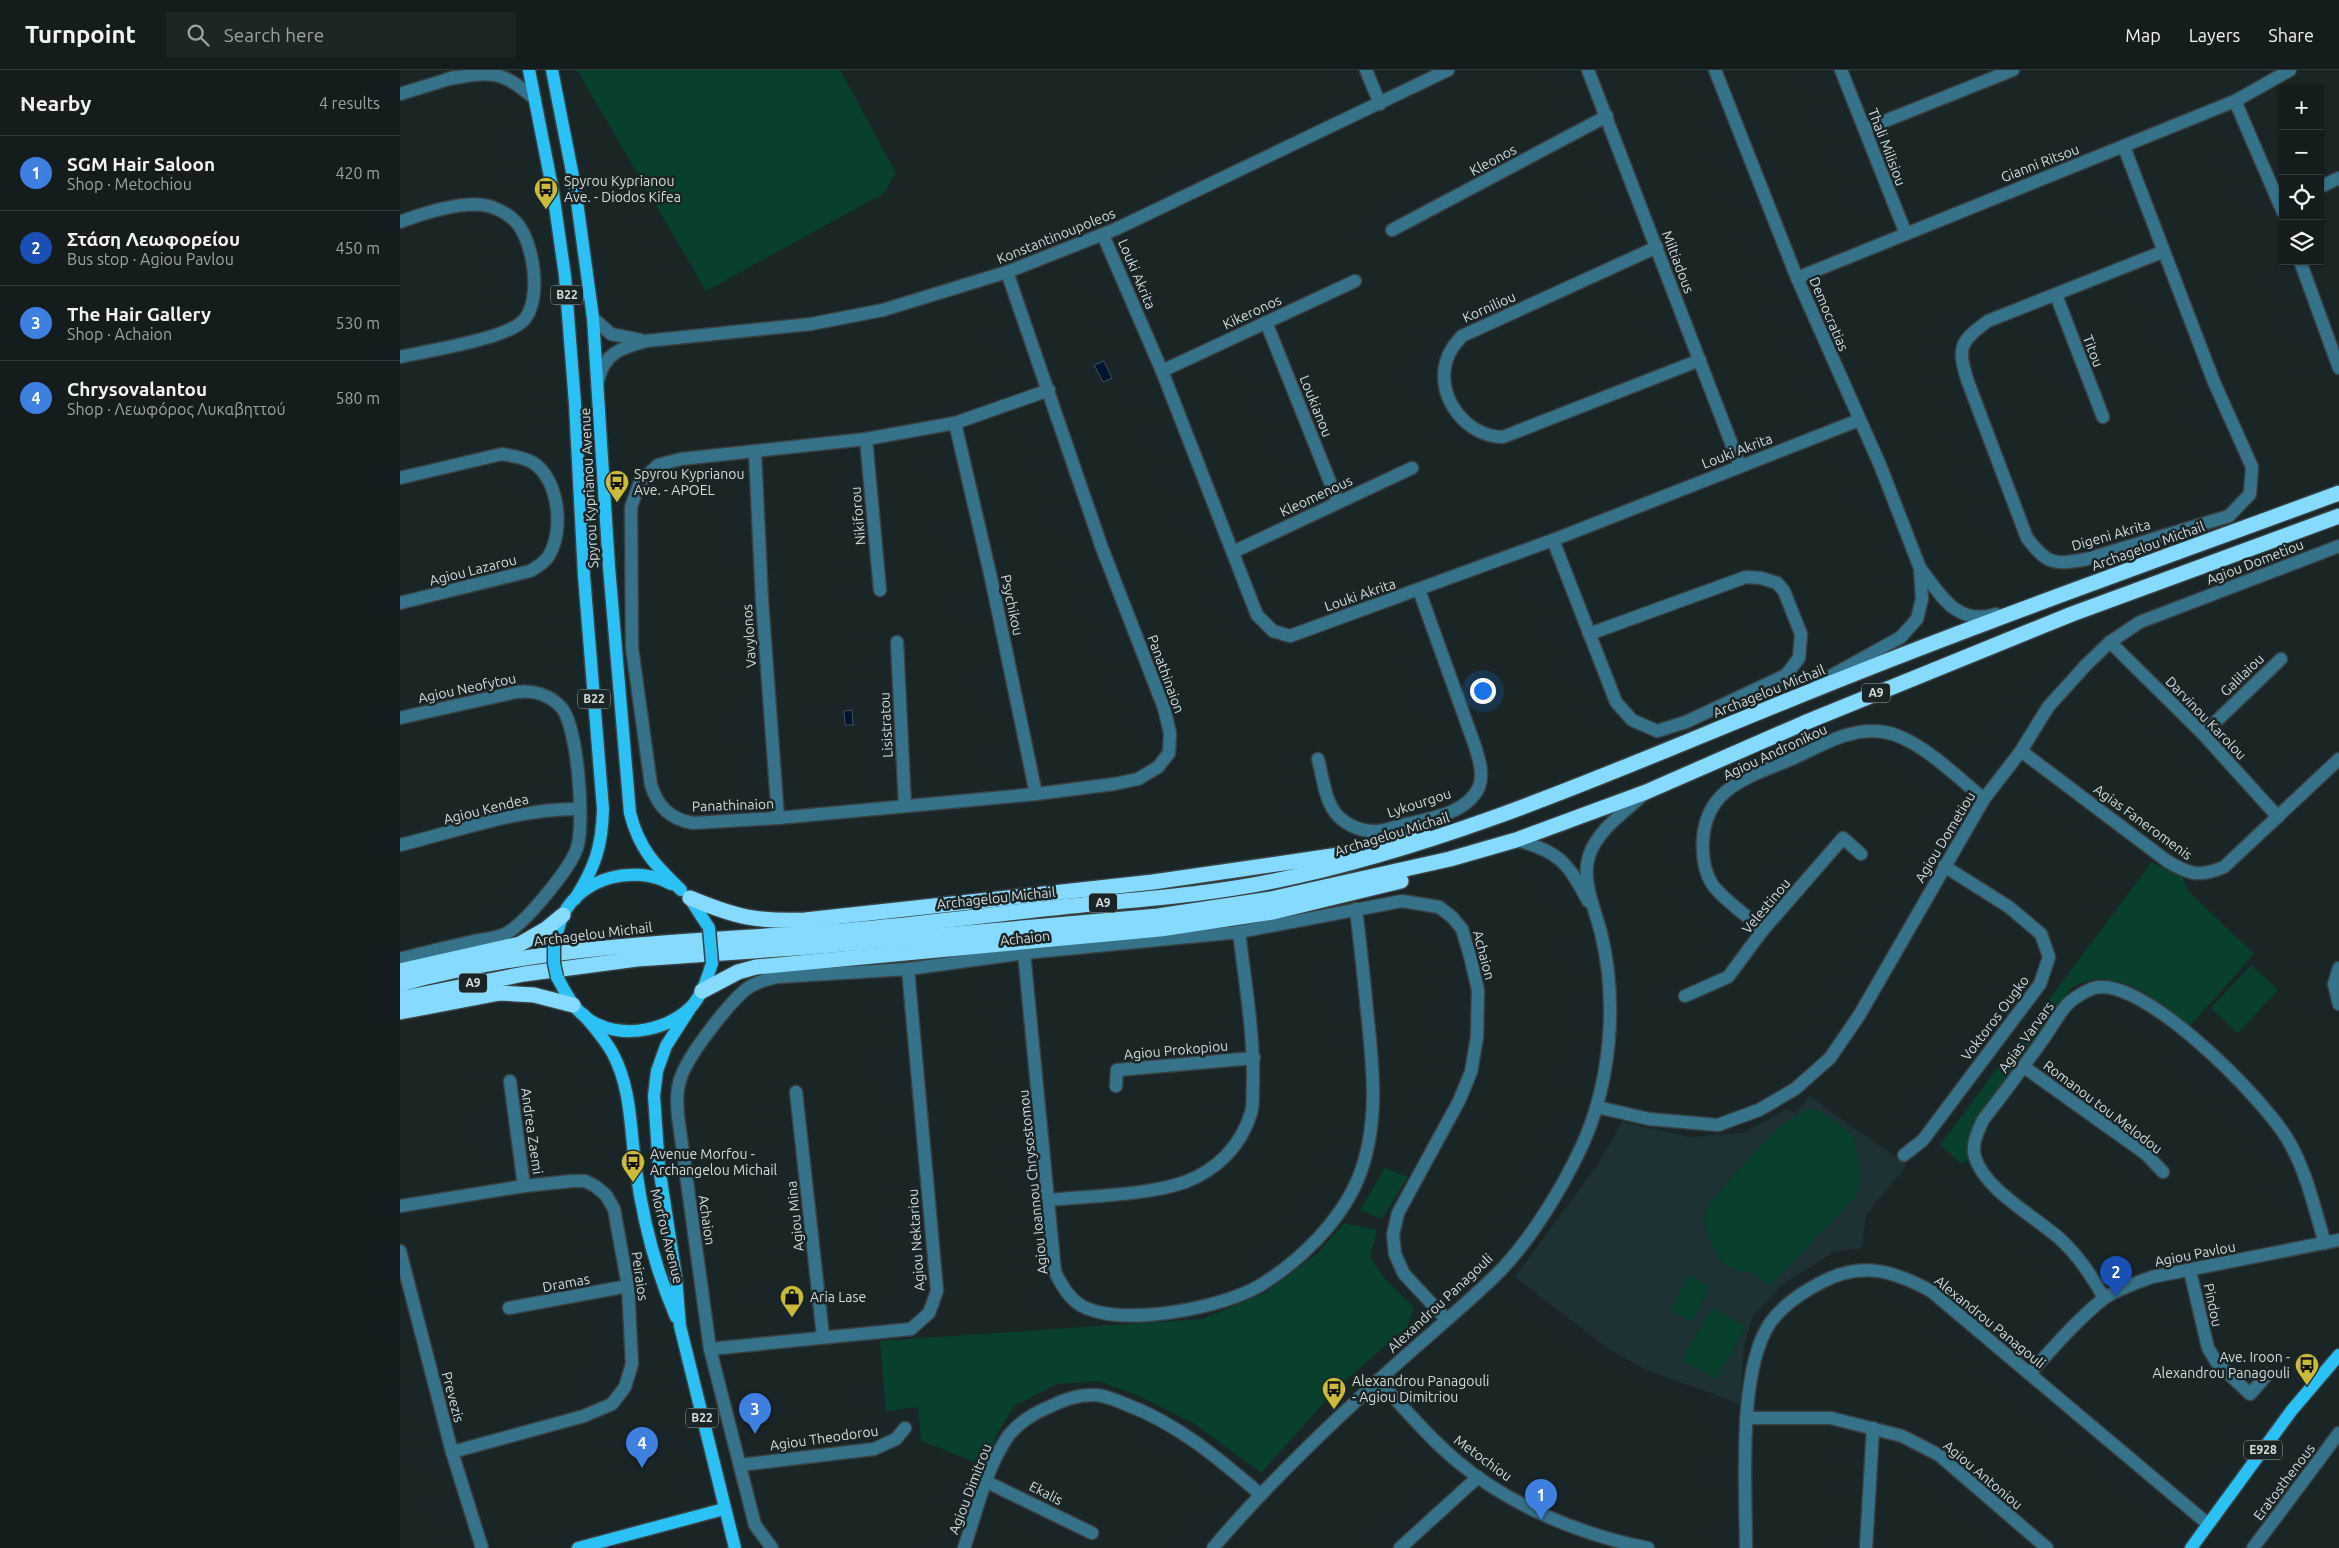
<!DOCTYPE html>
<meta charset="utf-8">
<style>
:root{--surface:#141c1d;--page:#1d2526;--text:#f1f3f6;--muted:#9da1a4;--line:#333a3b;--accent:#0b8043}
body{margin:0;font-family:Ubuntu,sans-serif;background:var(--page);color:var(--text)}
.controls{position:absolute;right:15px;top:15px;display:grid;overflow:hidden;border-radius:0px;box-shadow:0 1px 4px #0004}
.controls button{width:45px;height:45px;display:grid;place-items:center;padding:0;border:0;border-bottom:1px solid var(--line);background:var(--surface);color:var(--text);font:25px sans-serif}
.you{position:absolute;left:1082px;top:620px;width:18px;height:18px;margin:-12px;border:4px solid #fff;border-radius:50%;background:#1a73e8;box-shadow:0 0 0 8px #1a73e833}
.badge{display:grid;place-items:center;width:32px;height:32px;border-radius:50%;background:var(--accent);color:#fff;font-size:16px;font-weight:700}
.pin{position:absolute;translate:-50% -41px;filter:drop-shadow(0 1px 2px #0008)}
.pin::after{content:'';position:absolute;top:26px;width:18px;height:15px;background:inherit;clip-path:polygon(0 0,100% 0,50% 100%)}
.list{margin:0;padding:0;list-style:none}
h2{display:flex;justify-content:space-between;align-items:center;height:65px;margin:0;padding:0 20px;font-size:21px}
h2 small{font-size:16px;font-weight:400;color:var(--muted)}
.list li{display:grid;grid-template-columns:32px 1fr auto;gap:15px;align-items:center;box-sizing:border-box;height:75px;padding:0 20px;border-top:1px solid var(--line)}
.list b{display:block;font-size:19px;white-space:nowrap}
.list p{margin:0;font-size:16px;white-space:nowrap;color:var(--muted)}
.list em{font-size:16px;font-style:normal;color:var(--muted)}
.icon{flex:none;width:28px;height:28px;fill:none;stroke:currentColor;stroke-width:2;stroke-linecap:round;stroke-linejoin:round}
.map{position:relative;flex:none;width:1939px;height:1478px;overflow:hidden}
header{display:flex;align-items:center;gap:30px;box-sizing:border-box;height:70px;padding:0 25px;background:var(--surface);border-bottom:1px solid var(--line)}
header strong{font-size:24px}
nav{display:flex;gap:28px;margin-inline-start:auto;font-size:18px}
.search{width:350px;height:45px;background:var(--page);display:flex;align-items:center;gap:12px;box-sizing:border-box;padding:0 18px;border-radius:0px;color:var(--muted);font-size:19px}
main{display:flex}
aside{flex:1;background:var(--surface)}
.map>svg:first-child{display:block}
.built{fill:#1e3134}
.green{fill:#083f2d}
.water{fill:#00152d;stroke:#405162}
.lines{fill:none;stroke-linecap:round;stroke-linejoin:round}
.minor-casing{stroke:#384244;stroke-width:15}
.major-casing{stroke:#384244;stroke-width:15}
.highway-casing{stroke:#384244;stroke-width:18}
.minor{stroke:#36728a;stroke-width:12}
.major{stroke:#2cc1f4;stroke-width:12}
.highway{stroke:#85dafe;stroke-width:15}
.major-bridge-casing{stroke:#384244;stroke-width:15;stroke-linecap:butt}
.major-bridge{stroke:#2cc1f4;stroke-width:12}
.labels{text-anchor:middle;stroke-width:5;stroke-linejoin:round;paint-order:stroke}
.shield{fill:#1a2527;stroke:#9ca5a6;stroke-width:1}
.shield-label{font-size:12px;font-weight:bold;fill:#d4dcdd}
.street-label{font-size:14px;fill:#d4dcdd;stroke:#1a2527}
.poi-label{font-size:14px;fill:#d4dcdd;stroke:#1a2527;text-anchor:start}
</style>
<header>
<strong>Turnpoint</strong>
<div class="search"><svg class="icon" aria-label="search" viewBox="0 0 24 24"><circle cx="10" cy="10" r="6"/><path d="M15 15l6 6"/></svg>Search here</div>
<nav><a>Map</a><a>Layers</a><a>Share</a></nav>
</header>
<main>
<aside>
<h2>Nearby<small>4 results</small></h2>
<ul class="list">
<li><span class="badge" style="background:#3f7fe0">1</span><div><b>SGM Hair Saloon</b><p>Shop · Metochiou</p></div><em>420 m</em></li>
<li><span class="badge" style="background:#1a4fb4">2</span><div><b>Στάση Λεωφορείου</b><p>Bus stop · Agiou Pavlou</p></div><em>450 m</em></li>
<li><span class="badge" style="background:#3f7fe0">3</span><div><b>The Hair Gallery</b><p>Shop · Achaion</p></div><em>530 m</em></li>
<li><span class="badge" style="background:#3f7fe0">4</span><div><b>Chrysovalantou</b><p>Shop · Λεωφόρος Λυκαβηττού</p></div><em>580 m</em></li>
</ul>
</aside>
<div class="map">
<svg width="1939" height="1478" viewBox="0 0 1939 1478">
<rect width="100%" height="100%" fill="#1a2527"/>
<polygon class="built" points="1409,1026 1507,1095 1466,1145 1462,1178 1434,1182 1383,1214 1353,1246 1344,1275 1340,1334 1246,1300 1207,1278 1115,1207 1198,1094 1222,1052 1289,1067 1344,1063 1387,1039 1396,1043"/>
<g class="green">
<polygon points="177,0 440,0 496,103 484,123 306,221"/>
<path d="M1752 792 1783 808 1788 821 1854 884 1790 956C1762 934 1736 910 1698 909 1690 909 1680 914 1672 917L1577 1048 1568 1070 1569 1090 1562 1094 1540 1075Z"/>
<polygon points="1851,895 1878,920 1838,963 1811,938"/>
<polygon points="1406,1040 1417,1040 1427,1046 1451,1063 1456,1075 1461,1107 1455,1128 1369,1216 1353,1203 1335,1200 1322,1192 1310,1172 1304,1147 1311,1131 1347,1090 1381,1056"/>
<polygon points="985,1098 1008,1107 982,1149 960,1140"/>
<polygon points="944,1153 977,1160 970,1187 984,1208 1014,1238 1007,1257 939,1316 861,1403 796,1355 737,1325 698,1311 657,1314 614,1336 597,1364 585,1396 521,1371 518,1337 486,1341 480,1271 802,1249 865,1223 919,1182"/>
<polygon points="1289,1204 1310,1217 1292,1252 1271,1240"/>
<polygon points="1312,1238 1346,1257 1316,1309 1282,1290"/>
</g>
<g class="water">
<polygon points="704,291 712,308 703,312 694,295"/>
<polygon points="452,640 453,655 445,655 444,641"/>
</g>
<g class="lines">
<defs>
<g id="minor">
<polyline points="966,0 980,34"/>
<polyline points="1188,0 1340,396"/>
<polyline points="1315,0 1397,208 1480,395 1520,498 1522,529 1517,549 1501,567 1418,613"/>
<polyline points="1441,0 1506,164"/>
<path d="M48 9C92 1 101 0 135 29"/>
<polyline points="0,24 55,7"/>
<polyline points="1835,31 1883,142"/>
<polyline points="1465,59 1613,0"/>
<path d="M1724 77 1814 312 1852 397 1850 424 1829 446 1687 489C1654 495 1648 495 1627 468L1568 312C1557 278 1559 272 1588 251L1762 182"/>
<polyline points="1920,117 1939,108"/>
<path d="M0 152C24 143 67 129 92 137 100 140 109 145 115 151 134 170 143 231 123 251 105 269 27 281 0 287"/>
<polyline points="992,160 1207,46"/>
<polyline points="703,165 762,301 857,545 873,561 890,566 1153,470 1459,350"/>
<path d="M1257 177 1062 266C1055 274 1049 281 1046 292 1036 328 1067 367 1103 367L1300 290"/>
<polyline points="1900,191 1939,298"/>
<path d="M607 202 702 478 764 638 770 663 769 683 758 697 738 709 714 714 636 724 378 748 293 753C270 749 258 737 251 715L232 578 231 437 240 412 258 395 281 389 466 369 555 353 649 320"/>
<polyline points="1397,208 1835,31 1890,0"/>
<polyline points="1656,225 1703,347"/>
<polyline points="193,248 211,264 241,270"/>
<polyline points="866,252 938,432"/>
<polyline points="762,301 955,211"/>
<path d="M198 311C204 283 221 278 246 271L411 254 483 240 607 202 716 159 1048 0"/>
<polyline points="555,353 591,508 636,724"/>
<polyline points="466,369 480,520"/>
<polyline points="355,382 362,530 378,748"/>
<path d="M0 408 102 384C112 386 122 387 132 392 159 408 165 461 148 487 143 494 137 497 130 501L0 533"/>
<polyline points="1153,470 1216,632 1232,650 1257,661 1286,652 1386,605 1399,588 1401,564 1384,521 1377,513 1361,508 1346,507 1189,564"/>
<polyline points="833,482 1012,398"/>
<path d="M1520 498C1540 524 1557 557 1596 544"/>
<polyline points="497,572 505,736"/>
<polyline points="1710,572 1803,664 1878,747"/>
<path d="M0 648 116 622C132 620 149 624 161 637 178 656 185 754 177 778 170 799 126 852 107 863 98 868 85 869 74 871 49 877 25 882 0 889"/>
<polyline points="1803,664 1881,589"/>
<path d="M1621 681 1767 791C1790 805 1800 807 1824 797L1939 689"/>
<path d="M918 689C923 707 925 733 938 746 948 756 963 762 976 761 985 761 994 757 1002 755 1028 749 1067 744 1079 717 1084 703 1079 690 1075 676L1019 520"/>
<path d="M1116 770C1159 781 1168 793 1188 831"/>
<path d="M0 775C58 761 119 738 180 739"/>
<path d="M1363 860C1350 848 1321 828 1312 814 1304 801 1302 786 1303 770 1306 716 1352 706 1394 688 1422 675 1453 656 1484 662 1519 668 1557 707 1584 729"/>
<path d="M624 883 655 1202C662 1216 671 1232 686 1238 727 1256 821 1238 859 1216 899 1192 940 1152 958 1109 980 1055 973 997 967 941 964 907 960 873 956 839"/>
<polyline points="1939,898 1934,914 1939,934"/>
<polyline points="1285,926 1328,907 1363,860 1443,768 1461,784"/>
<polyline points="1624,997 1746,1084 1763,1102"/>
<polyline points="110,1011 124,1116"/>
<polyline points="716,1016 717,1000 854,988"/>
<polyline points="396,1022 423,1266"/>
<polyline points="1197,1037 1249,1049 1318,1055 1359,1040 1395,1019 1430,988 1460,944 1584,729 1621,681 1648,637 1686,595 1710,572 1740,552 1939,476"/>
<polyline points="1504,1085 1523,1070 1640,914 1649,887 1641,864 1609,837 1544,796"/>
<path d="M650 1130C689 1126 749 1125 785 1112 817 1100 841 1076 851 1043 854 1034 852 1023 853 1013 854 963 845 912 839 862"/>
<polyline points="0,1136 124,1116 172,1111 185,1111 195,1116 206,1125 214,1139 228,1216 232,1294 225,1317 212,1334 184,1346 52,1382"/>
<polyline points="0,1181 52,1382 82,1478"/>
<polyline points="1790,1201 1808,1278 1817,1293 1850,1324 1867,1305"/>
<path d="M1704 1228C1692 1206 1678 1185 1659 1168 1634 1146 1584 1119 1575 1087 1571 1075 1578 1061 1583 1050 1604 1023 1624 996 1644 968 1652 957 1660 940 1671 931 1676 927 1687 920 1694 918 1743 905 1864 1029 1888 1070 1907 1102 1914 1138 1925 1173"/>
<polyline points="109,1238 228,1216"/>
<polyline points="310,1279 511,1259 529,1243 537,1221 508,899"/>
<path d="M1630 1303C1653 1278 1676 1251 1703 1229 1717 1219 1736 1213 1752 1207L1939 1170"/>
<path d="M978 1310C1004 1338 1029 1368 1058 1392 1111 1436 1181 1465 1248 1478"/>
<polyline points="1346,1348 1431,1348 1502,1366 1539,1385 1647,1478"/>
<polyline points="340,1395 474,1379 496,1369 505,1358"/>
<polyline points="587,1412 692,1463"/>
<path d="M372 1478 355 1455 310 1279 278 1046C277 1033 276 1020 281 1007 289 984 326 937 345 920 354 913 367 909 377 907L508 899 624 883 839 862 1002 831 1039 837 1052 847 1062 859 1070 886 1078 920 1077 967 1071 1002 1059 1031 998 1143 993 1165 995 1184 1004 1204 1046 1249"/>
<path d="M564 1478C577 1441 586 1397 609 1365 619 1353 634 1343 649 1337 664 1329 679 1324 696 1325 706 1326 716 1330 725 1334 777 1353 819 1389 860 1424"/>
<path d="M813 1478C867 1414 929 1355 991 1299 1025 1268 1062 1238 1095 1206 1129 1173 1161 1120 1181 1078 1211 1013 1218 932 1201 863 1195 839 1181 810 1189 786 1197 760 1225 742 1244 724"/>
<polyline points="1000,1478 1078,1407"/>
<path d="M1346 1478C1346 1419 1337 1302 1370 1253 1382 1236 1401 1223 1420 1213 1461 1191 1492 1200 1531 1221L1808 1454"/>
<polyline points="1466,1478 1473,1358"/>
<polyline points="1853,1478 1939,1363"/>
</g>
<g id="major">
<path d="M129 0 153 122 165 206 175 334 184 506 203 739C202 777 195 797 175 829"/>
<path d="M152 0 175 117 193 248 209 497 230 743C239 779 255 795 281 820"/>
<polyline points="289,827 309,858"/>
<path d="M154 874C157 865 159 853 163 845 182 807 235 794 271 814"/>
<path d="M157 907C162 916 167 926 173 934 200 972 259 967 290 938 302 926 307 909 312 893"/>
<polyline points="291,937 266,976 257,1001 254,1026 259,1097 276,1207 280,1256 335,1478"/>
<path d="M183 944C194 957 205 969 213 984 232 1020 230 1061 236 1100 243 1150 256 1201 276 1247"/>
<polyline points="178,1478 324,1439"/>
<polyline points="1791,1478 1892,1340 1939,1285"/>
</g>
<g id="highway">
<path d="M290 828C336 847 356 852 405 850L753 812 932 786 1024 765"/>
<polyline points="0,901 120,874 146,859 163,845"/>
<path d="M0 914C130 878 267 872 401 864 485 859 569 847 653 838 726 830 802 826 874 811 1054 774 1220 698 1389 630 1570 556 1755 491 1939 423"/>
<polyline points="302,921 338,902 356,897 760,859 873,842 1001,811"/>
<polyline points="0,929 124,904 237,889 409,877 758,846 871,829 1050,789 1116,770 1246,722 1404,653 1672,544 1939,446"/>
<polyline points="0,942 100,923 134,925 173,935"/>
</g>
</defs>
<use href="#minor" class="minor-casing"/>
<use href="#major" class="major-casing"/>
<use href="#highway" class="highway-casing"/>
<use href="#minor" class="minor"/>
<use href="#major" class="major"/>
<use href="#highway" class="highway"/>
<defs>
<g id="major-bridge">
<polyline points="309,858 312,893"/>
<polyline points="154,874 154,893 157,907"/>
</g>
</defs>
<use href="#major-bridge" class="major-bridge-casing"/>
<use href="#major-bridge" class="major-bridge"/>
</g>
<defs>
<symbol id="bus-pin" viewBox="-11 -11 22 30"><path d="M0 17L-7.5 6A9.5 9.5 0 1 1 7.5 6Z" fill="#c9ba3a" stroke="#1a2527"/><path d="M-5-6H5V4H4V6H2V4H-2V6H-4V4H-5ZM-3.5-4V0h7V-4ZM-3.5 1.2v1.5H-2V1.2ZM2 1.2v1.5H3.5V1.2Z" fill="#111"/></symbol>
<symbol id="shop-pin" viewBox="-11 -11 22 30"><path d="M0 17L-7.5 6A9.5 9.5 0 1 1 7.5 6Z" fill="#c9ba3a" stroke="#1a2527"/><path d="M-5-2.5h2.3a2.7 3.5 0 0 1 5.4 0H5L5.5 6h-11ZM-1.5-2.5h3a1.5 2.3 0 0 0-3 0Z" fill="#111"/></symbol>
</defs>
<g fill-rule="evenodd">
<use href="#bus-pin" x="132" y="105" width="28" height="38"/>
<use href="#bus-pin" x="203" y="398" width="28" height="38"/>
<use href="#bus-pin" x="219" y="1078" width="28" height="38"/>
<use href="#shop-pin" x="378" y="1213" width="28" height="38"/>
<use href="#bus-pin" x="1893" y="1281" width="28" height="38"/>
<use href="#bus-pin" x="920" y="1305" width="28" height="38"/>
</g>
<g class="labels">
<g class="shield">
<rect x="151" y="215.5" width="32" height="19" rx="4"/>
<rect x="1462" y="613.5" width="28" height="19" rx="4"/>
<rect x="178" y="619.5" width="32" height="19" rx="4"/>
<rect x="689" y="823.5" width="28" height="19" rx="4"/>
<rect x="59" y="903.5" width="28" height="19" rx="4"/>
<rect x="286" y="1338.5" width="32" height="19" rx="4"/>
<rect x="1844" y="1370.5" width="38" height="19" rx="4"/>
</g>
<g class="shield-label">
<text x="167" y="229">B22</text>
<text x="1476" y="627">A9</text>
<text x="194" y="633">B22</text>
<text x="703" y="837">A9</text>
<text x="73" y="917">A9</text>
<text x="302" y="1352">B22</text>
<text x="1863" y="1384">E928</text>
</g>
<g class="street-label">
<text transform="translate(1487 77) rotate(69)" y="5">Thali Milisiou</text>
<text transform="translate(1093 90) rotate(-28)" y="5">Kleonos</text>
<text transform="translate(1640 93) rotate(-21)" y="5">Gianni Ritsou</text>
<text transform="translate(656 166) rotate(-22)" y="5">Konstantinoupoleos</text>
<text transform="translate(1278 192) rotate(69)" y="5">Miltiadous</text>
<text transform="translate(737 204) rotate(67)" y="5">Louki Akrita</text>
<text transform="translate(1089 237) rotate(-24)" y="5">Korniliou</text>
<text transform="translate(852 242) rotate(-25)" y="5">Kikeronos</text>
<text transform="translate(1429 244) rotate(67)" y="5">Democratias</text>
<text transform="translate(1693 281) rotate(69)" y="5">Titou</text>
<text transform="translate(916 336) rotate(68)" y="5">Loukianou</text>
<text transform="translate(1337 381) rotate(-21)" y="5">Louki Akrita</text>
<text transform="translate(189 418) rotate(-93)" y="5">Spyrou Kyprianou Avenue</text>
<text transform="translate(916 426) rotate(-25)" y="5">Kleomenous</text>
<text transform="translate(458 446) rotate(-95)" y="5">Nikiforou</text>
<text transform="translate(1711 465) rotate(-16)" y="5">Digeni Akrita</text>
<text transform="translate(1748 476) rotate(-20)" y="5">Archagelou Michail</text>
<text transform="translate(1855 492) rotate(-21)" y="5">Agiou Dometiou</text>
<text transform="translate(73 500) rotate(-14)" y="5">Agiou Lazarou</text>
<text transform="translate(960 525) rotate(-19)" y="5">Louki Akrita</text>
<text transform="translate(612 535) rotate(78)" y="5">Psychikou</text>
<text transform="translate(349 566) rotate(-94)" y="5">Vavylonos</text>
<text transform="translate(766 604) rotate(70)" y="5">Panathinaion</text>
<text transform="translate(1842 605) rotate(-44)" y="5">Galilaiou</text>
<text transform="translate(67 618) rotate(-12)" y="5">Agiou Neofytou</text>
<text transform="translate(1369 621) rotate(-22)" y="5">Archagelou Michail</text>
<text transform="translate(1806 648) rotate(46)" y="5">Darvinou Karolou</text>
<text transform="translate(486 655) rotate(-93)" y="5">Lisistratou</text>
<text transform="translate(1375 682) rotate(-25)" y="5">Agiou Andronikou</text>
<text transform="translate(1019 733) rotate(-18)" y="5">Lykourgou</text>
<text transform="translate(333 735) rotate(-2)" y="5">Panathinaion</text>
<text transform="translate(86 739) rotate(-14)" y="5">Agiou Kendea</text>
<text transform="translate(1743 752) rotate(36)" y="5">Agias Faneromenis</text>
<text transform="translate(992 764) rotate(-17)" y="5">Archagelou Michail</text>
<text transform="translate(1545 767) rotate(-59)" y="5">Agiou Dometiou</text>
<text transform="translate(596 828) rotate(-6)" y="5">Archagelou Michail</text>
<text transform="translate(1366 836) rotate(-50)" y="5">Velestinou</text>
<text transform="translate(193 864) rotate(-7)" y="5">Archagelou Michail</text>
<text transform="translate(625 868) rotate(-6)" y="5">Achaion</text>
<text transform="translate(1084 885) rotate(75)" y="5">Achaion</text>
<text transform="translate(1595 948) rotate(-53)" y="5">Voktoros Ougko</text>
<text transform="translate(1626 967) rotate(-54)" y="5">Agias Varvars</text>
<text transform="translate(776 980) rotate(-5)" y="5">Agiou Prokopiou</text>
<text transform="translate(1703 1037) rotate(37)" y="5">Romanou tou Melodou</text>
<text transform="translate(132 1061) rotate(82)" y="5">Andrea Zaemi</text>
<text transform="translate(633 1112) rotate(-96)" y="5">Agiou Ioannou Chrysostomou</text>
<text transform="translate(395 1146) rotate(-96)" y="5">Agiou Mina</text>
<text transform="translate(307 1150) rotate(82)" y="5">Achaion</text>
<text transform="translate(267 1166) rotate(76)" y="5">Morfou Avenue</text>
<text transform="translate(516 1170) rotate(-94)" y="5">Agiou Nektariou</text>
<text transform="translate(1795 1184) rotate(-11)" y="5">Agiou Pavlou</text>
<text transform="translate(240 1206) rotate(82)" y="5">Peiraios</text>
<text transform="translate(166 1213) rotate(-11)" y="5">Dramas</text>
<text transform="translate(1040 1233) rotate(-43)" y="5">Alexandrou Panagouli</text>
<text transform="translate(1813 1235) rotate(78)" y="5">Pindou</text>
<text transform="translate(1590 1252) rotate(39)" y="5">Alexandrou Panagouli</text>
<text transform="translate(53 1327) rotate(75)" y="5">Prevezis</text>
<text transform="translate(424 1368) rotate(-8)" y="5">Agiou Theodorou</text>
<text transform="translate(1083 1388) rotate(36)" y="5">Metochiou</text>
<text transform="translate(1583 1405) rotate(40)" y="5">Agiou Antoniou</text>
<text transform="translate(1884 1412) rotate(-53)" y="5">Eratosthenous</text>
<text transform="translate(570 1419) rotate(-69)" y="5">Agiou Dimitrou</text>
<text transform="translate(646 1423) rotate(27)" y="5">Ekalis</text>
</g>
<g class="poi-label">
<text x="164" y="116">Spyrou Kyprianou<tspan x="164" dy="16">Ave. - Diodos Kifea</tspan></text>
<text x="234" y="409">Spyrou Kyprianou<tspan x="234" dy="16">Ave. - APOEL</tspan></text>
<text x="250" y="1089">Avenue Morfou -<tspan x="250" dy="16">Archangelou Michail</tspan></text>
<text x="410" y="1232">Aria Lase</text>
<text x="1890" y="1292" text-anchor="end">Ave. Iroon -<tspan x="1890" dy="16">Alexandrou Panagouli</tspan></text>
<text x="952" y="1316">Alexandrou Panagouli<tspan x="952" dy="16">- Agiou Dimitriou</tspan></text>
</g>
</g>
</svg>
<div class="controls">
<button>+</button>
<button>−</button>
<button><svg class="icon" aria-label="locate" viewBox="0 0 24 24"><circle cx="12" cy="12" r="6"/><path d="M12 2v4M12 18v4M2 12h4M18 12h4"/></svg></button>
<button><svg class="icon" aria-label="layers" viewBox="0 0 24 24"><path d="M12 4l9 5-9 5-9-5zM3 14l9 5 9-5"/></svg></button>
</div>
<div class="you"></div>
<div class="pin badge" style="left:1141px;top:1450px;background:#3f7fe0">1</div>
<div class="pin badge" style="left:1716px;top:1227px;background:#1a4fb4">2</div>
<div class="pin badge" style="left:355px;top:1364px;background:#3f7fe0">3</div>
<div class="pin badge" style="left:242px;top:1398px;background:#3f7fe0">4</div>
</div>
</main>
